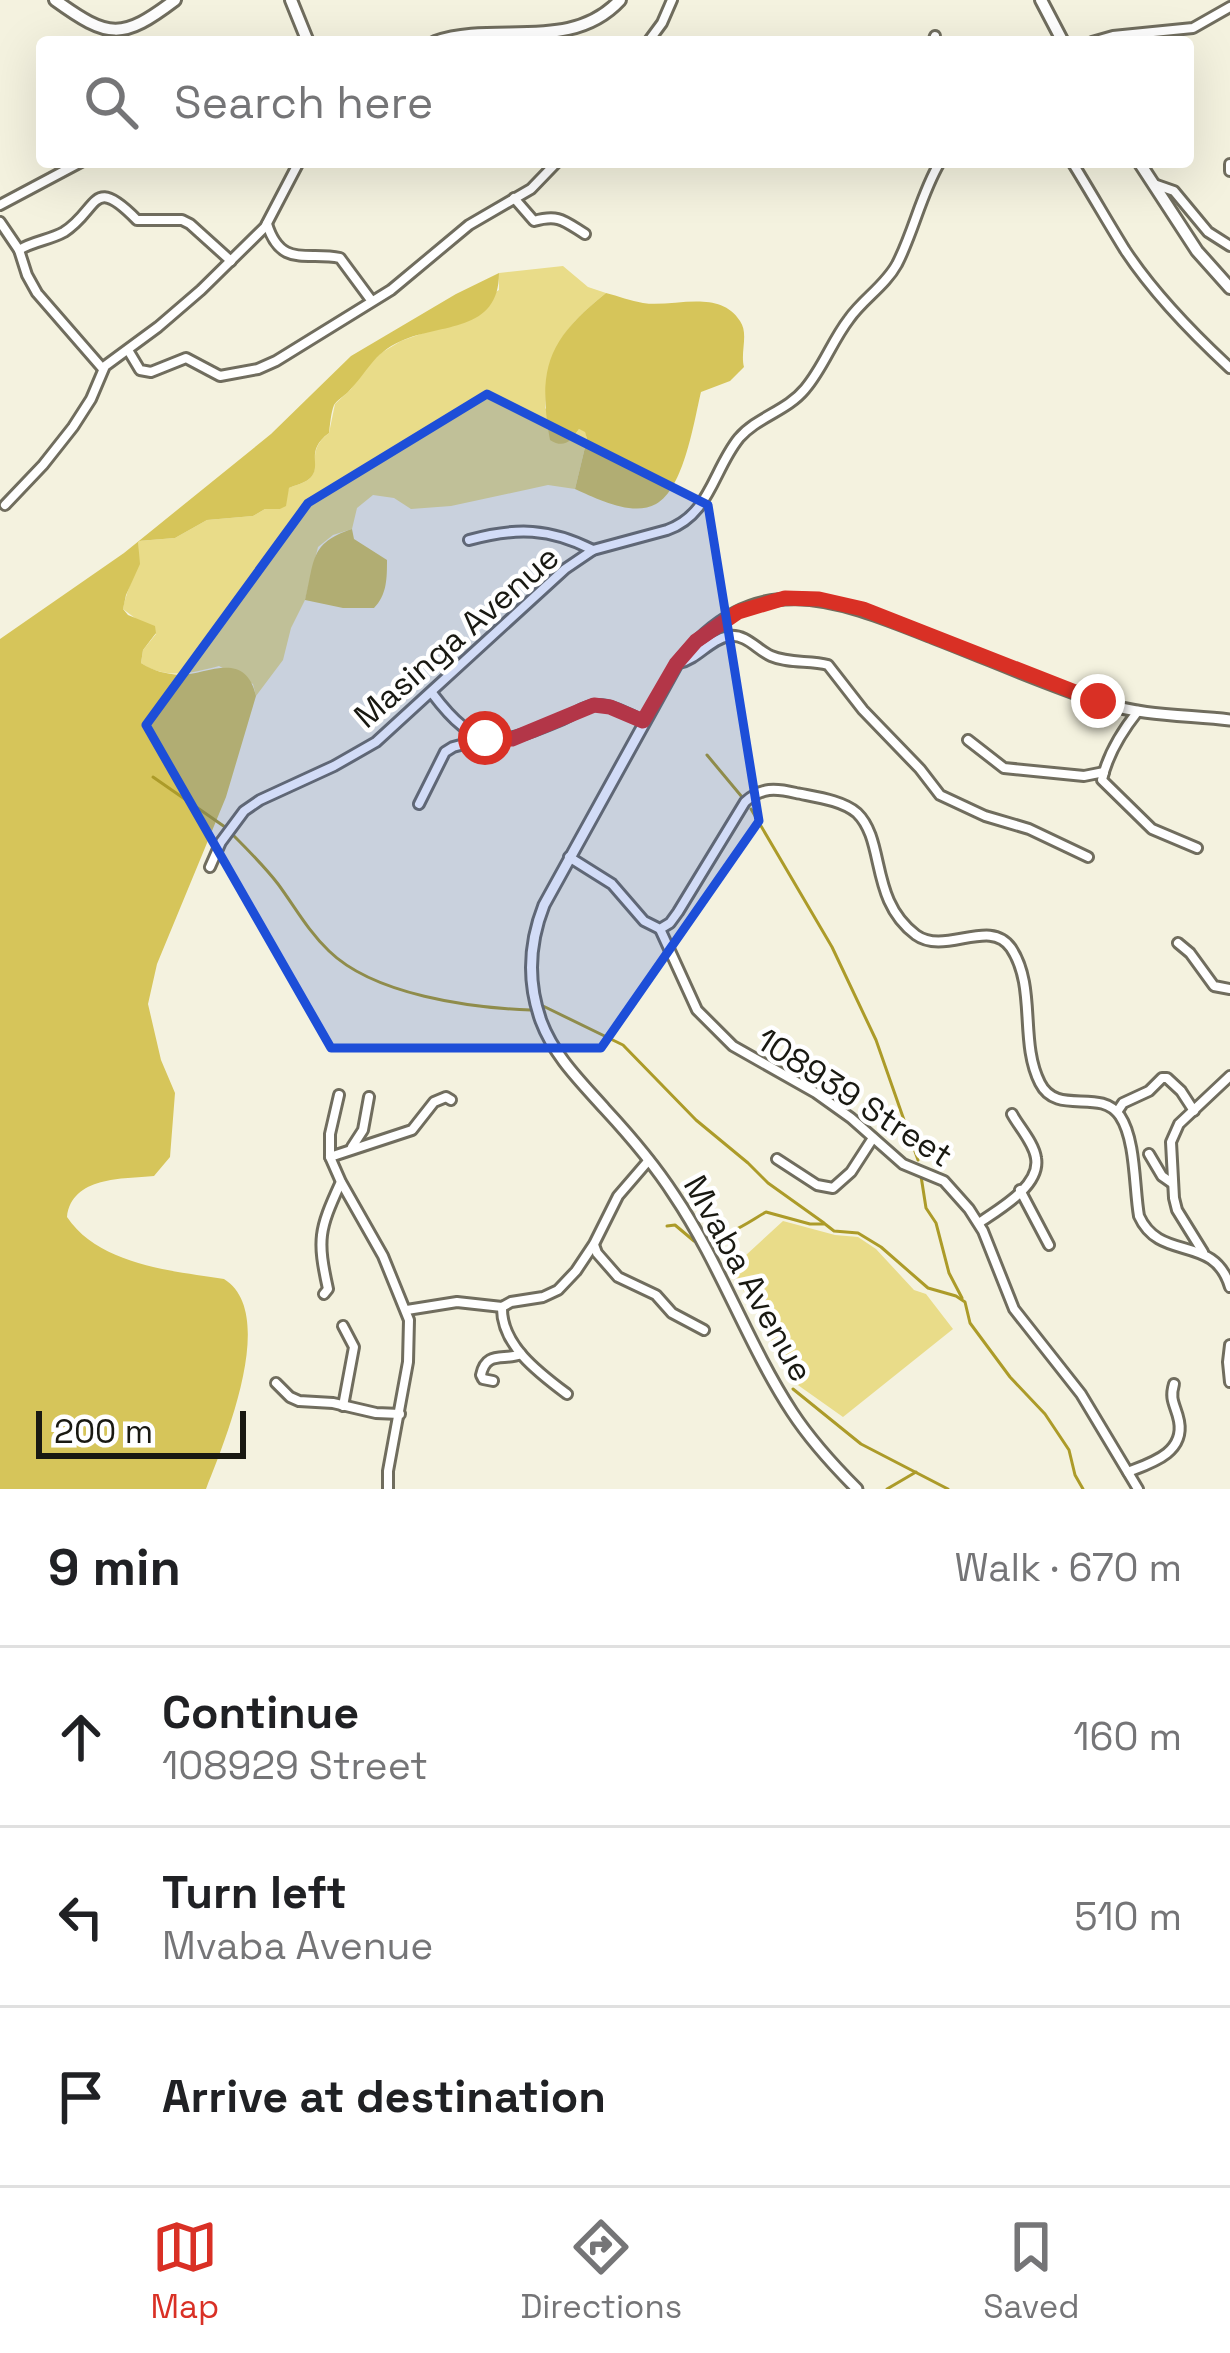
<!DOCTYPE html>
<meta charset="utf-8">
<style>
:root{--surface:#fff;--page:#f2f2f2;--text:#202124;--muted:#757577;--line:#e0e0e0;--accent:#d93025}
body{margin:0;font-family:"Space Grotesk",sans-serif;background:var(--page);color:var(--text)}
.scale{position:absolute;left:36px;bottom:30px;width:210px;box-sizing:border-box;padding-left:12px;border:6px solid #191912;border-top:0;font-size:33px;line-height:42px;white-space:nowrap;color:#191912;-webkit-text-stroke:9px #fff;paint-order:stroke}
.stop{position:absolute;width:36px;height:36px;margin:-27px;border:9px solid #d93025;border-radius:50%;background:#fff}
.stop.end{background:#d93025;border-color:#fff;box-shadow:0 3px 12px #0008}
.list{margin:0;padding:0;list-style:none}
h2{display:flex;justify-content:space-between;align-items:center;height:156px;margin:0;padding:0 48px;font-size:51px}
h2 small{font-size:39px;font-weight:400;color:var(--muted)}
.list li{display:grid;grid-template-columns:78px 1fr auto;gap:36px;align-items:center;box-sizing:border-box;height:180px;padding:0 48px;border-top:3px solid var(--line)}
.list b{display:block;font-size:45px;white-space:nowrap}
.list p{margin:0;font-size:39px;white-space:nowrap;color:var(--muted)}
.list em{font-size:39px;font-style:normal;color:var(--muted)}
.icon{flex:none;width:66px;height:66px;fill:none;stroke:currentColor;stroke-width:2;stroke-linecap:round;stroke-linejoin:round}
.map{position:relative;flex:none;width:1230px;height:1489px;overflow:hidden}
.search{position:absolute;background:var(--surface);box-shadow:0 12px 48px #0002;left:36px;right:36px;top:36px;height:132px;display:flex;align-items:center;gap:30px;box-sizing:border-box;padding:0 42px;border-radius:12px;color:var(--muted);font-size:45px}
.sheet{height:696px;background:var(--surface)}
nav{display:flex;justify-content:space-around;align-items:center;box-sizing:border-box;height:168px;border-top:3px solid var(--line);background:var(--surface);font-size:33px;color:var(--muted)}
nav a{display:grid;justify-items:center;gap:6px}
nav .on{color:var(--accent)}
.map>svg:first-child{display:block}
.green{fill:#e9dc89}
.forest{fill:#d6c55a}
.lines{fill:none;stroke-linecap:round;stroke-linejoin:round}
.stream{stroke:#ac9b29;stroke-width:3}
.minor-casing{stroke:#706d5e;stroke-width:14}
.tertiary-casing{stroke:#706d5e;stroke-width:15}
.secondary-casing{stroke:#706d5e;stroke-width:16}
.minor{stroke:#fff;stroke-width:8}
.tertiary{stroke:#fff;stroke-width:9}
.secondary{stroke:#fff;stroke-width:10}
.route{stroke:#d93025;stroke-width:15}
.marked{fill:#1d4ed8;fill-opacity:0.2;stroke:#1d4ed8;stroke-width:9;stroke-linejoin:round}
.labels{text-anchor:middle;stroke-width:9;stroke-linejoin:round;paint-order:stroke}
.street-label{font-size:33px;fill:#191912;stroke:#fff}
</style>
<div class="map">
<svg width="1230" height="1489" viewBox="0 0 1230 1489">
<rect width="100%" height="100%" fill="#f4f2df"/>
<g class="green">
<path d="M563 266 588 287 606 293C561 330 548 349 545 408L571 441 579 429 585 431 587 439 575 489 548 485 451 506 411 509 394 498 373 495 357 508 352 529 333 535 318 547 305 600 291 628 283 660 256 696 253 684 219 666C192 673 166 680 141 663L143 650 156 634 123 609C129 580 140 573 138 541L175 538 207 520 253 516 265 509H280L289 488C295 485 303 484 309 479 323 467 304 452 329 433L335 404 351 389 364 369 381 353 401 341 429 331 499 290V273Z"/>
<polygon points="783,1221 835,1235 858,1237 876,1249 914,1290 926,1294 953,1329 843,1417 795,1383 733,1272 733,1267"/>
</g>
<g class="forest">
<path d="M499 273C499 333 441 323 401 341 372 354 368 372 348 392 345 395 336 401 334 405 331 412 330 425 329 433 303 452 324 466 309 479 303 484 295 485 289 488L286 506 280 509H265L253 516 207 520 175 538 138 541 140 564 126 595 123 609 128 615 155 626 156 633 143 650 141 663C153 671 166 674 180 675 207 675 245 649 256 696L226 797 157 964 148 1004 161 1060 175 1093 170 1157 154 1176C123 1179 72 1176 67 1217 99 1265 173 1271 224 1279 279 1313 224 1443 206 1489H0V639L124 553 271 434 351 356 456 294Z"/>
<path d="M606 293C618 296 631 301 643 303 673 308 719 288 740 321 749 334 740 352 744 367L730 381 701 392C694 421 684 489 656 504 633 517 597 499 575 489L587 439 585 432 579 429C571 441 564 449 550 440 537 367 549 339 606 293Z"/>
<path d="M352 529 354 539 387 560C387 578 387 595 374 608H343L305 600C315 561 309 543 352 529Z"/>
</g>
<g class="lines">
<g class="stream">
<polyline points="707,755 742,797"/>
<polyline points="153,777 225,827"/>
<polyline points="751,809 832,947 876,1040 918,1160"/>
<path d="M234 836C249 851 265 867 278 884 295 907 308 931 329 951 374 995 471 1008 531 1010"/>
<polyline points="543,1006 623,1045 696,1120 748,1163 768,1183 824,1223"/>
<polyline points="921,1176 926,1208 936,1223 949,1273 962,1298"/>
<polyline points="667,1226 675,1225 694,1241"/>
<path d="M707 1235C729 1238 748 1222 766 1212L810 1224H825L834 1231 858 1233 881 1247 928 1288 956 1296 965 1302 970 1323 1010 1377 1045 1414 1069 1450 1075 1475 1083 1489"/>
<polyline points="793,1389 861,1444 948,1489"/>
<polyline points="887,1489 916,1472"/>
</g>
<defs>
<g id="minor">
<polyline points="648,42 662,23 672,0"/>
<polyline points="933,42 935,36"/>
<polyline points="1092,42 1113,36 1193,28 1230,7"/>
<path d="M1072 162C1090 191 1107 221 1125 250 1154 294 1191 332 1230 368"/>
<polyline points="1230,164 1230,171"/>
<polyline points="1154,184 1174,191 1208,232 1230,246"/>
<path d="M514 198 534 221C559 214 564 221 585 234"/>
<polyline points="0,205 81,162"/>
<polyline points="0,222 19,250 27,275 37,293 103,369"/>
<path d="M267 224C281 269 308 251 340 258L371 300"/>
<path d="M19 250C33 241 50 240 64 232 99 210 91 173 137 220H182L190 224 231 261"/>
<polyline points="128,350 140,370 151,372 186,358 220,376 258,369 276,361 391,290 469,225 531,189 557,162"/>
<polyline points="5,505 43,465 73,427 91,399 105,366 158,327 201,290 265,227 299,162"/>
<path d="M469 540C516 527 550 528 593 550"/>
<path d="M679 663C698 659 710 639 729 636 747 634 757 650 771 656 789 664 810 660 828 665L863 710 920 769 940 795 985 816 1029 829 1088 857"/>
<path d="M432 693C477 753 499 746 563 719 574 714 586 705 598 705 613 705 630 715 643 721"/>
<path d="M1138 711C1123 730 1107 756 1102 780L1152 829 1197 848"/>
<polyline points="968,740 1004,768 1084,776 1104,772"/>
<polyline points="419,804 445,752 453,747 483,739"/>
<path d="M569 857 612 884 644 921 660 929 670 923 678 912 745 802C762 787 775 788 796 793 815 797 842 800 857 813 886 841 869 900 916 935 945 956 990 917 1011 948 1037 987 1019 1042 1040 1083 1057 1117 1100 1087 1120 1116 1136 1140 1134 1187 1139 1216 1160 1263 1214 1233 1230 1287"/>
<path d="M210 867 221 842 244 811 260 800 334 766 376 742 565 569 593 550 667 530C710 515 713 470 739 438 757 417 787 411 805 389 823 368 832 341 849 319 863 299 885 286 897 264 914 231 921 194 940 162"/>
<polyline points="660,929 697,1010 733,1046 816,1093 851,1118 903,1164 944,1181 969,1209 983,1231 1014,1309 1081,1394 1138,1489"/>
<polyline points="1178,943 1190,953 1214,986 1230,989"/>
<polyline points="339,1095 330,1134 330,1157 341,1182 383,1256 409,1320 408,1362 388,1471 388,1489"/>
<polyline points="1117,1112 1123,1103 1149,1091 1162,1078 1167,1078 1181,1091 1194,1111"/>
<polyline points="352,1147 363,1130 369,1097"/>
<polyline points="1149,1154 1162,1176 1172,1183"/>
<polyline points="330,1157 412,1130 434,1102 446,1097 451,1100"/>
<polyline points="777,1159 817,1185 833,1188 851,1172 873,1138"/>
<polyline points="1020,1190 1049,1245"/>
<path d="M979 1223C999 1209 1041 1186 1036 1158 1034 1143 1019 1127 1012 1114"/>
<polyline points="594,1245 597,1253 618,1277 656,1295 672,1313 704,1330"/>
<polyline points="1203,1252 1177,1210 1174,1198 1171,1142 1179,1124 1230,1076"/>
<path d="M324 1294 328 1289C317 1239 319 1230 340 1184"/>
<path d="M502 1307C501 1345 539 1373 567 1394"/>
<polyline points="407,1310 457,1302 502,1307 511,1302 543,1297 558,1290 576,1271 594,1244 618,1196 649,1160"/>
<polyline points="343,1326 354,1347 343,1406"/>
<polyline points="1230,1345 1228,1362 1230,1382"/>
<path d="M493 1381 483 1379 481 1375C486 1350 504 1361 521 1354"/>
<polyline points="276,1383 290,1397 299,1401 333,1403 376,1413 400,1414"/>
<path d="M1128 1472C1151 1463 1185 1453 1179 1421 1176 1405 1169 1401 1174 1384"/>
</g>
<path id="tertiary" d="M857 1489C833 1465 811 1441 792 1412 747 1343 720 1263 674 1195 654 1164 630 1136 605 1109 581 1082 554 1056 541 1021 527 982 529 943 544 905L677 664C754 565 834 598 932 637 989 659 1045 684 1103 703 1143 716 1188 715 1230 720"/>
<g id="secondary">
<path d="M55 0C109 39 122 40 175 0"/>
<polyline points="291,0 308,42"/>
<polyline points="1041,0 1063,42"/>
<path d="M435 42C496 21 571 53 620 0"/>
<polyline points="1139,162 1197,251 1230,288"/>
</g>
</defs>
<use href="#minor" class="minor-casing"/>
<use href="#tertiary" class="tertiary-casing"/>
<use href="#secondary" class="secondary-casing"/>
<use href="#minor" class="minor"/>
<use href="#tertiary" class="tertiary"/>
<use href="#secondary" class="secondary"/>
</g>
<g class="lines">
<polyline class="route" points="485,738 512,739 594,705 610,707 643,721 676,664 696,641 738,612 785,598 819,599 863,609 1098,701"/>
</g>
<path class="marked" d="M487 394 708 505 759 821 601 1048H331L146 725 308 503Z"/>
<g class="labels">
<g class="street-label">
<text transform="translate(456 636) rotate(-41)" y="12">Masinga Avenue</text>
<text transform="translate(855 1097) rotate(33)" y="12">108939 Street</text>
<text transform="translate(749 1278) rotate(61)" y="12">Mvaba Avenue</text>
</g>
</g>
</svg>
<div class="scale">200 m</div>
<div class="stop" style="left:485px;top:738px"></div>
<div class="stop end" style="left:1098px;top:701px"></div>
<div class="search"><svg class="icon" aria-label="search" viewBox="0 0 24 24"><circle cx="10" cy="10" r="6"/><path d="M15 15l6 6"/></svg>Search here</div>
</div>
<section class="sheet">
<h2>9 min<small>Walk · 670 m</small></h2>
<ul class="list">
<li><svg class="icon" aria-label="ahead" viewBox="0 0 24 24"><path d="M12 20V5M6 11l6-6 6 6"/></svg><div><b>Continue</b><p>108929 Street</p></div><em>160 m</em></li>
<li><svg class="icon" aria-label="left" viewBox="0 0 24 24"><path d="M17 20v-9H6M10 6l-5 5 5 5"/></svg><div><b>Turn left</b><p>Mvaba Avenue</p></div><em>510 m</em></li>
<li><svg class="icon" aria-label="arrive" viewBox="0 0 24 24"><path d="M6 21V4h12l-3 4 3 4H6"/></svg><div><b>Arrive at destination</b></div></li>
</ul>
</section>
<nav>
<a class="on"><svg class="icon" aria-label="map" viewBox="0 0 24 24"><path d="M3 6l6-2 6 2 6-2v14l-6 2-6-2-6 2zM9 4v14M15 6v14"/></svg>Map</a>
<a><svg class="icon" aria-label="directions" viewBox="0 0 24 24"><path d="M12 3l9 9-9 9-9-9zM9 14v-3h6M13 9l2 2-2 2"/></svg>Directions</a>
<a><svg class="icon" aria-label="saved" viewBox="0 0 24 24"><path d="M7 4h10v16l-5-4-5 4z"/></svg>Saved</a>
</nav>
